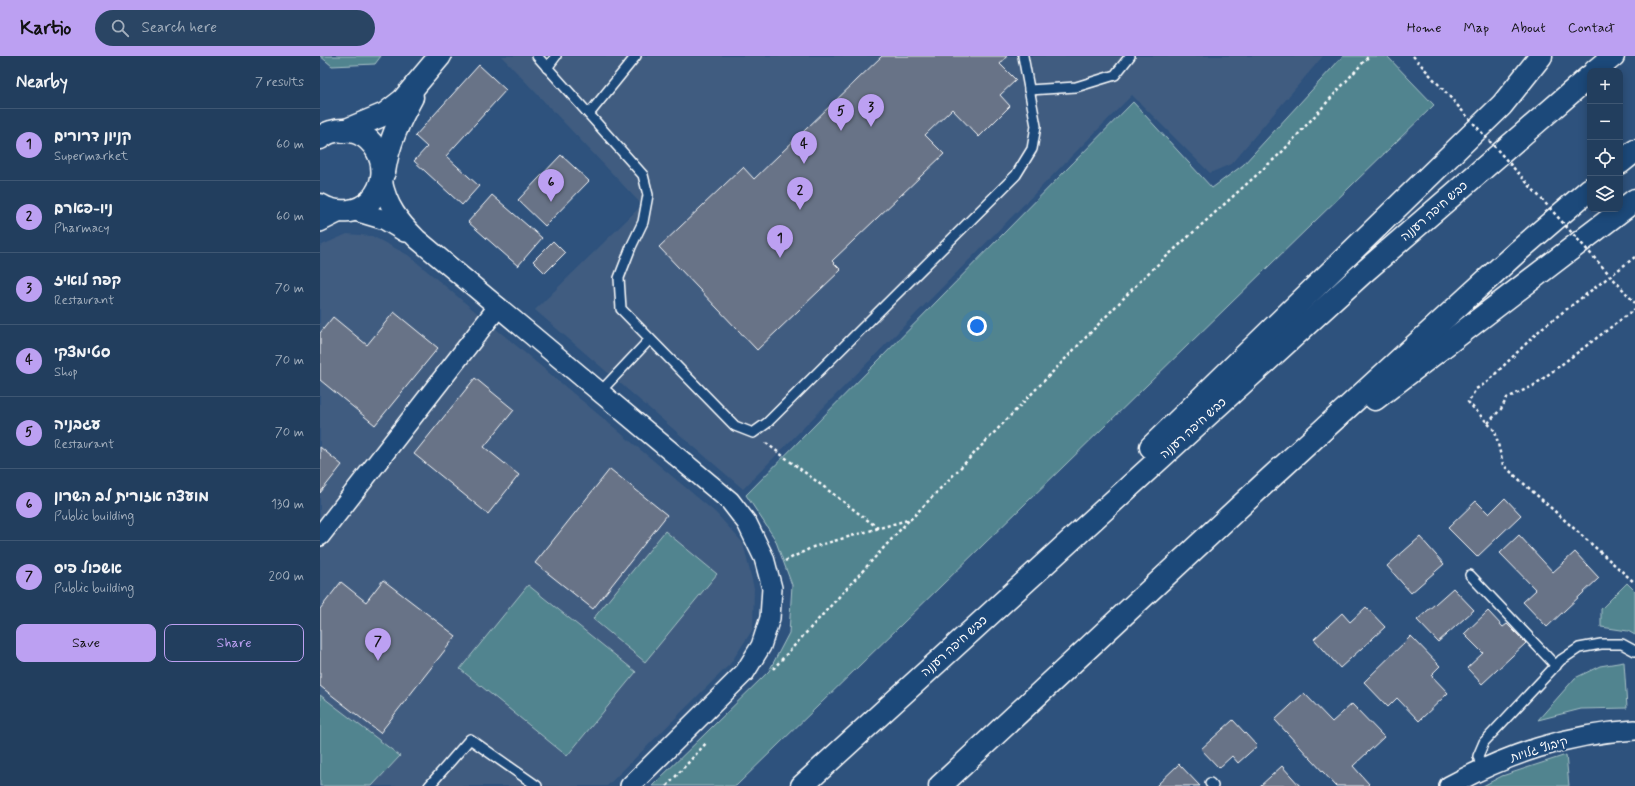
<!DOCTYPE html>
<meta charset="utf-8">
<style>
:root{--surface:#223e5e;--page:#2a4564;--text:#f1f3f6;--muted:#a2aebc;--line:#3f5773;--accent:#bca0f2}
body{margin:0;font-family:Mynerve,"Playpen Sans Hebrew",sans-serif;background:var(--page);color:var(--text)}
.controls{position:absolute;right:12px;top:12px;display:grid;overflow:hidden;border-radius:8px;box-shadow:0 2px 10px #0003}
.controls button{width:36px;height:36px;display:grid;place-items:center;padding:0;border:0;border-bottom:1px solid var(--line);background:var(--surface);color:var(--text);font:20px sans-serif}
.you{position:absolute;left:657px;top:270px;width:14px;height:14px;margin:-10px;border:3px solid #fff;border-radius:50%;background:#1a73e8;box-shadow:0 0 0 6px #1a73e833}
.badge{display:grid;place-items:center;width:26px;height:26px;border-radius:50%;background:var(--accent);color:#111;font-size:13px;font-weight:700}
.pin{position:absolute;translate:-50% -33px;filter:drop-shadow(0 1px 2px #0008)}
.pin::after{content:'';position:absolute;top:21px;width:14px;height:12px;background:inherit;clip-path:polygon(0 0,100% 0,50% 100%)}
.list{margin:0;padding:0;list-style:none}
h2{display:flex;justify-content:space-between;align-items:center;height:52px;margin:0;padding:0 16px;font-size:17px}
h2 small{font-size:13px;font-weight:400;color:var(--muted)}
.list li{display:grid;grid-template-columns:26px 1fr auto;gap:12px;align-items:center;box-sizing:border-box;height:72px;padding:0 16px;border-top:1px solid var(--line)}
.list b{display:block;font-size:15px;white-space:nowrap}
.list p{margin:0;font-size:13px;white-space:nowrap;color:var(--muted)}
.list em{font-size:13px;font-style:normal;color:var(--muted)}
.actions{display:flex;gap:8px;padding:12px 16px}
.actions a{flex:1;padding:9px 0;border:1px solid var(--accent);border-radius:8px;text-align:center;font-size:14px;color:var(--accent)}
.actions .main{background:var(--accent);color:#111}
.icon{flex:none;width:22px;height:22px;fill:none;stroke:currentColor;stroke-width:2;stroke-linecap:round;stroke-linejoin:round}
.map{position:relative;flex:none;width:1315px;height:730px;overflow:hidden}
header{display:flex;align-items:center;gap:24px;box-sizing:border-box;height:56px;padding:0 20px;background:var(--accent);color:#111}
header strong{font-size:19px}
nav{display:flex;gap:22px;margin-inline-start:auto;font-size:14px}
.search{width:280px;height:36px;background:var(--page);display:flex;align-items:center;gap:10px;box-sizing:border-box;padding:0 14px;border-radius:22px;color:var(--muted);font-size:15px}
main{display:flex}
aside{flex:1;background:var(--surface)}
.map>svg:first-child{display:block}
.built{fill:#3f5c80}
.green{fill:#51848f;stroke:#a8c2c7}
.building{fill:#687387;stroke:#fff}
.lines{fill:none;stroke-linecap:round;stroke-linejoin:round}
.lane-casing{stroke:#fff;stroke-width:12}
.street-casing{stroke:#fff;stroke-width:22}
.secondary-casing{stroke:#fff;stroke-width:25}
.highway-casing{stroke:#fff;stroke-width:25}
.path{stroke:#fff;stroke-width:2.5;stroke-dasharray:3 3;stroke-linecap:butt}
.lane{stroke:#1f4a7a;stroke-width:9}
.street{stroke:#1f4a7a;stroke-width:19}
.secondary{stroke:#1f4a7a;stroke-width:22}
.highway{stroke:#1f4a7a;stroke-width:22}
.path-bridge{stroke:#fff;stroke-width:2.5;stroke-dasharray:3 3;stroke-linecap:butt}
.labels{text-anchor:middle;stroke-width:4;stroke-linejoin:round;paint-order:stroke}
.street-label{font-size:12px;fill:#fff;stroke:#1f4a7a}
</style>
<header>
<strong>Kartio</strong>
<div class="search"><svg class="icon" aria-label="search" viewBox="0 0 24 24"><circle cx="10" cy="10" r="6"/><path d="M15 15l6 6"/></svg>Search here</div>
<nav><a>Home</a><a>Map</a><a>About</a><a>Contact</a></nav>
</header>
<main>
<aside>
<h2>Nearby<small>7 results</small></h2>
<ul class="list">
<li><span class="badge">1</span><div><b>קניון דרורים</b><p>Supermarket</p></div><em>60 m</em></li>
<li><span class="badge">2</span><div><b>ניו-פארם</b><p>Pharmacy</p></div><em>60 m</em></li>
<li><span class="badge">3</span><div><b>קפה לואיז</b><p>Restaurant</p></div><em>70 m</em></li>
<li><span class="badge">4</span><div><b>סטימצקי</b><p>Shop</p></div><em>70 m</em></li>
<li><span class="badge">5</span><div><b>עגבניה</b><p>Restaurant</p></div><em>70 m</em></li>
<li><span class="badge">6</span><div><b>מועצה אזורית לב השרון</b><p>Public building</p></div><em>130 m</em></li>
<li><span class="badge">7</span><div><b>אשכול פיס</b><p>Public building</p></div><em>200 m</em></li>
</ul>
<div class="actions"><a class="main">Save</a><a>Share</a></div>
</aside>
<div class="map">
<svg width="1315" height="730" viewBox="0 0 1315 730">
<rect width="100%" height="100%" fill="#2e527d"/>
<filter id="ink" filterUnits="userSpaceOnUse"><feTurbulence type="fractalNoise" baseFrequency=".025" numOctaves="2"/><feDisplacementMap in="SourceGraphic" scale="8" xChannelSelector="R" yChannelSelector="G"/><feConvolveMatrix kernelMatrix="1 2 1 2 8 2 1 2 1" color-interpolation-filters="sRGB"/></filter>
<g filter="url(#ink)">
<g class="built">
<polygon points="181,0 1003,0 911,108 890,117 812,39 423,433 215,254 322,149"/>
<polygon points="27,178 52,180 88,199 396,457 423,487 434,532 433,573 410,608 287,730 0,730 0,190"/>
</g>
<g class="green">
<polygon points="0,0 61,0 55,8 12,10"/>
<polygon points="1023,0 1067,0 1114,49 416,730 332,730 449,615 469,577 472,529 455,483 426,439 813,46 892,132 923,109"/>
<polygon points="345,475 397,518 325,606 273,563"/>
<polygon points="1307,527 1315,535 1315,579 1308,575 1281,571 1281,553"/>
<polygon points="208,529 316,616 247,700 140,613"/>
<polygon points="1304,606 1307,652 1261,653 1218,664 1255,622 1280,610"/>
<polygon points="0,639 80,700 52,730 0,730"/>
<polygon points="1246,699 1249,730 1163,730 1182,720"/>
</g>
<g class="building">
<polygon points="562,0 687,0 680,8 696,24 680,39 690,50 659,81 632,53 605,79 624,98 512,205 521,214 437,294 339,191 423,111 434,123"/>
<polygon points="159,9 186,34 126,100 159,130 142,149 94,105 107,91 95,80"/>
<polygon points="241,99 269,125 225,170 198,144"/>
<polygon points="172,139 222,182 198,210 148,166"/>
<polygon points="233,185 245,197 225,217 213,205"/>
<polygon points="74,256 118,292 55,369 0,324 0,277 13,261 47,289"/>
<polygon points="155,322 194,354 164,391 199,419 168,458 94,398"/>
<polygon points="0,391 22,409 0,437"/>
<polygon points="290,413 347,459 273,553 215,507"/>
<polygon points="1185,442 1201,459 1157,501 1128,472 1156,445 1169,458"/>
<polygon points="1199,479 1233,516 1255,496 1279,522 1227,571 1203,546 1216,534 1180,497"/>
<polygon points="1100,481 1124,508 1091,537 1067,510"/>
<polygon points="63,524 136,580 60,677 0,630 0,553 21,526 46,546"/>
<polygon points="1133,532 1154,554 1118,586 1097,564"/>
<polygon points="1046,551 1065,571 1020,612 994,583 1022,557 1030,566"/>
<polygon points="1168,555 1183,571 1187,568 1206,587 1162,628 1147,612 1163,597 1144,578"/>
<polygon points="1091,580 1120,610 1111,619 1128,637 1099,665 1077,642 1068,651 1044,626"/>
<polygon points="984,637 1012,666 1032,648 1064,681 1033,710 1049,728 1047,730 1016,730 955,664"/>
<polygon points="913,664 937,690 918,707 912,700 899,712 881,693"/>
<polygon points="859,708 880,730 836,730"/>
<polygon points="962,710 980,730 940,730"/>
</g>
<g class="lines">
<defs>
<g id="lane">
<polyline points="217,0 323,119 328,139 323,166 311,191 299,222 301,253 415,370 433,377 447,367 696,119 712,93 716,70 703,0"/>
<polyline points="227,12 236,0"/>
<polyline points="709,34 756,31 795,19 810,0"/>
<polyline points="269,58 316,0"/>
<polyline points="280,336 330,283"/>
<polyline points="1150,519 1236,610"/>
<polyline points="1162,713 1158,700 1164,686 1241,604 1259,592 1281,588 1302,588 1315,595"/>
<polyline points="890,727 893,730"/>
<polyline points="109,730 150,683 217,730"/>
</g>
<g id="street">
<path d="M62 124C67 150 79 165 97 183L410 445 427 467 444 502 452 532 450 562 441 590 425 616 310 730"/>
<polyline points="35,155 65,164 85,176"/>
<polyline points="0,166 20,156"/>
<polyline points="0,480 178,251"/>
<path d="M1129 730C1188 698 1247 678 1315 674"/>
</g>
<g id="secondary">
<polyline points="24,75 65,58 83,44 120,0"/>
<path d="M0 82C3 80 7 77 11 76 52 64 79 114 51 144 45 150 37 154 29 155 19 156 9 155 0 149"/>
<path d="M64 116C68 88 79 65 92 41"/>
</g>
<g id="highway">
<polyline points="1275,15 1293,0"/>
<polyline points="1300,107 1315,95"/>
<polyline points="1055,343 1315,144"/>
<polyline points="831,391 1182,49 1221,0"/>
<polyline points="482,730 1044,216 1270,20"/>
<polyline points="620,730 945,427 1197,196 1270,133"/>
</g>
</defs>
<use href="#lane" class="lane-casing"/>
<use href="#street" class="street-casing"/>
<use href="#secondary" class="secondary-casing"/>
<use href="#highway" class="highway-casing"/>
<g class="path">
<polyline points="1315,201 1222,272 1166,327 1156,333 1148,346 1175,375 1183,409 1315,527"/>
<polyline points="1168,367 1181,353 1187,342 1213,330 1315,253"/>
<polyline points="446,387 558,472"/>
<polyline points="465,505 493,491 591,463 825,220 962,96 1049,0"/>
<polyline points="453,613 590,463"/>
<polyline points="347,730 387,686"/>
</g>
<use href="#lane" class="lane"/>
<use href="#street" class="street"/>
<use href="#secondary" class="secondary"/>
<use href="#highway" class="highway"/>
<polyline class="path-bridge" points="1093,0 1315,247"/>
</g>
</g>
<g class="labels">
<g class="street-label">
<text transform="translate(1114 155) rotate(-41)" y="4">כביש חיפה רעננה</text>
<text transform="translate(873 372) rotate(-42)" y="4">כביש חיפה רעננה</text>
<text transform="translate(634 590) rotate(-42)" y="4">כביש חיפה רעננה</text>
<text transform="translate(1219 693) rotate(-17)" y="4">קיבוץ גלויות</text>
</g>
</g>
</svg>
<div class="controls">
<button>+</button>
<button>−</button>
<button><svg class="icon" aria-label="locate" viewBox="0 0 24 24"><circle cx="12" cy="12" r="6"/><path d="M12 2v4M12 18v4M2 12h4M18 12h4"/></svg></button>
<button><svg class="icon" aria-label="layers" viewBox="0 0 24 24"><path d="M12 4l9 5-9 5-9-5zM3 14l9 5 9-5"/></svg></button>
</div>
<div class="you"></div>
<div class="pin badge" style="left:460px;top:202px">1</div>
<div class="pin badge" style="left:480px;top:154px">2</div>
<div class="pin badge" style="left:551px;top:71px">3</div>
<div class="pin badge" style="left:484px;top:108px">4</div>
<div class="pin badge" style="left:521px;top:75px">5</div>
<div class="pin badge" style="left:231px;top:146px">6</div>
<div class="pin badge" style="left:58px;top:605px">7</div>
</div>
</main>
